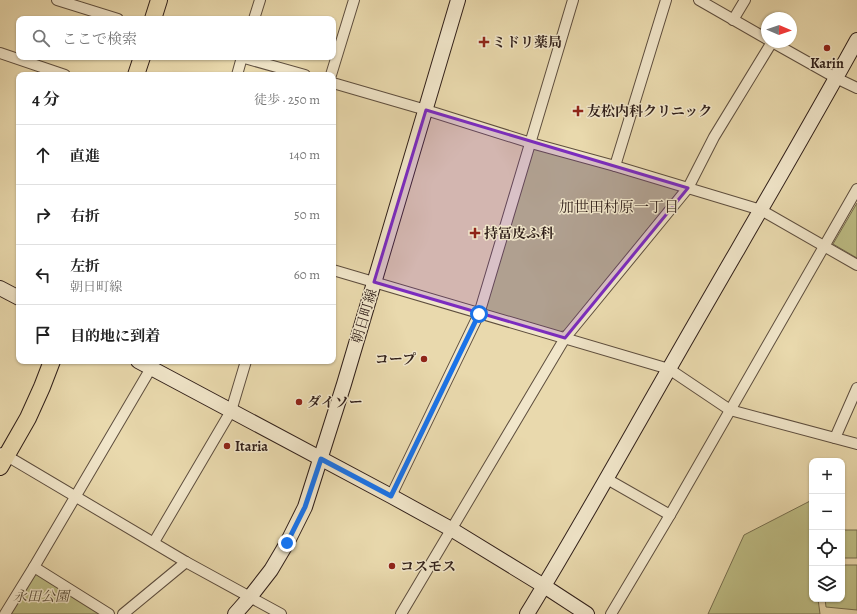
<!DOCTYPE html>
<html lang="ja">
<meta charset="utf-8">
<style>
:root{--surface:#fff;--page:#f6f6f6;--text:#222;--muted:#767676;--line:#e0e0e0}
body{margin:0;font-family:Alegreya,"Noto Serif JP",serif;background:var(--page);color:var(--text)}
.controls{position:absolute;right:12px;bottom:12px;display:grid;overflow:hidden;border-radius:8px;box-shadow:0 1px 3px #0004}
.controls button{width:36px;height:36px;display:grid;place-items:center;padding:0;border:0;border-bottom:1px solid var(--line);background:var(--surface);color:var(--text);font:20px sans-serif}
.compass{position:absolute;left:761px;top:12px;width:36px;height:36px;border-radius:50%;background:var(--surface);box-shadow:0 1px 3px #0004;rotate:92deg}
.stop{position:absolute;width:12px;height:12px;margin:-9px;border:3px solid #1a73e8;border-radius:50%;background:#fff}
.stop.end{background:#1a73e8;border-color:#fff;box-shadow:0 1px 4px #0008}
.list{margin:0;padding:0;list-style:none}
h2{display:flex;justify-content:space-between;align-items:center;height:52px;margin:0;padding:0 16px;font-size:17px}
h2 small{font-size:13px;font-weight:400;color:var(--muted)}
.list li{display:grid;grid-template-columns:26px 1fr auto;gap:12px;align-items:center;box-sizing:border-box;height:60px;padding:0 16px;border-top:1px solid var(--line)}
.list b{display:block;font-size:15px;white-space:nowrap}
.list p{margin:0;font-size:13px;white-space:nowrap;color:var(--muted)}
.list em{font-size:13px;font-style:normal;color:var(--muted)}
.icon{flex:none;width:22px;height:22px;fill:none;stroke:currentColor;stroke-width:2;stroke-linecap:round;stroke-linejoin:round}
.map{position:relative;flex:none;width:857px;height:614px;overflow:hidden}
.search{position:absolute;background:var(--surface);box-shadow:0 1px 3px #0004;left:16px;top:16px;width:320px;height:44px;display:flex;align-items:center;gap:10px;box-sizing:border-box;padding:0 14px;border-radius:8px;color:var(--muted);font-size:15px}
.panel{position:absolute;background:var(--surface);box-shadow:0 1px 3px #0004;left:16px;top:72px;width:320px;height:292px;border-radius:8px}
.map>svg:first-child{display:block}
.green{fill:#bdbd85;stroke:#766e4f}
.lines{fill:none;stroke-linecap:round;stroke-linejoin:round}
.street-casing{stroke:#5e4e3e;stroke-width:12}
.secondary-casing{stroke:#301f19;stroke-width:16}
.primary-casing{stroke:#301f19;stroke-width:18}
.street{stroke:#f1e6ca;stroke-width:10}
.secondary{stroke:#f1e6ca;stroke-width:14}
.primary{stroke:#e9d9ad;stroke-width:16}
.route{stroke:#1a73e8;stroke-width:5}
.marked{fill:#7b2cbf;fill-opacity:0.2;stroke:#7b2cbf;stroke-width:3;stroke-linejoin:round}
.poi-dot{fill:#8f2418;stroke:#f1e6ca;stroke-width:1.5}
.labels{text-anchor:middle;stroke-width:3;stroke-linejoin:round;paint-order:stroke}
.poi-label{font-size:14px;font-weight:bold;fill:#301f19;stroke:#f1e6ca;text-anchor:start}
.street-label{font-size:14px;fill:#301f19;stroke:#f1e6ca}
.park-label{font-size:14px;font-style:italic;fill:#5a4e39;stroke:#f1e6ca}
.neighbourhood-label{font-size:15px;fill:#301f19;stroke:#f1e6ca}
</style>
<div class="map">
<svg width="857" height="614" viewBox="0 0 857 614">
<rect width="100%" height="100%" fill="#e9d9ad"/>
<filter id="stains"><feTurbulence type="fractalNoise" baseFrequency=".005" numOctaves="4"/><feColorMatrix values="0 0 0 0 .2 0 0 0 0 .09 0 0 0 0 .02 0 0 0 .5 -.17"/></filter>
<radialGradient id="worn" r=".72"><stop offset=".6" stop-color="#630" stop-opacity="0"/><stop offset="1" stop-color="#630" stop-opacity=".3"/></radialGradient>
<g class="green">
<polygon points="533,147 679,190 566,330 559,332 484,310"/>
<polygon points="857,203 857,258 833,244"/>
<polygon points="812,500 812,599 818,599 820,614 708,614 744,535"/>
<rect x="842" y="530" width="15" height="28"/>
<polygon points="844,565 857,565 857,610 826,607 825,599 842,599 842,567"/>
<polygon points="33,574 38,574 104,614 8,614"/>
</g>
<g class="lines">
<defs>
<g id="street">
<polyline points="57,0 118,19"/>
<polyline points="699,0 767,39"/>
<polyline points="254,19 260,0"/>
<polyline points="733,20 745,0"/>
<polyline points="772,42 836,78 857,88"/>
<polyline points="0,53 65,75"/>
<polyline points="241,57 305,75"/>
<polyline points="237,75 242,57"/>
<polyline points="331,75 354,0"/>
<polyline points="333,83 426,110 531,143 615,166 761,210 857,265"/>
<polyline points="615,166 666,0"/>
<polyline points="333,270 669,369 730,410 857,444"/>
<polyline points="835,438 857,388"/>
<polyline points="2,453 186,562 281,614"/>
<polyline points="607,479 670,515"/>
<polyline points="391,496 479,314 573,0"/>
<polyline points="154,542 231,411 246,361"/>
<polyline points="34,567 109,614"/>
<polyline points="5,614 34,567 151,368 153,361"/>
<polyline points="123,614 186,562"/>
<polyline points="401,614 565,338 688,188 714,137 772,42"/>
<polyline points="611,614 670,515 857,189"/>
</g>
<g id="secondary">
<polyline points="0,288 19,298"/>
<polyline points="138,361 391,496 451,529 544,586 587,614"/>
<polyline points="235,614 250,597 271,570 287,543 305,507 344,384 458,0"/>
<path d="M527 614C576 534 622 451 669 369 731 260 796 151 857 40"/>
</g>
<g id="primary">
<polyline points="153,19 159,0"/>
<polyline points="136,75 142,57"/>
<polyline points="0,467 28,418 42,387 52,361"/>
</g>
</defs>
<use href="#street" class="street-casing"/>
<use href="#secondary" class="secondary-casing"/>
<use href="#primary" class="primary-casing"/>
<use href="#street" class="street"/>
<use href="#secondary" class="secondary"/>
<use href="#primary" class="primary"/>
</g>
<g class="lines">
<polyline class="route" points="287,543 305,507 321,459 391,496 479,314"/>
</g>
<path class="marked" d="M426 110 688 188 565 338 374 282Z"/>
<g class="poi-dot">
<path d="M482 36h4v4h4v4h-4v4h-4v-4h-4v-4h4z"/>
<circle cx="827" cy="48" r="4"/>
<path d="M576 105h4v4h4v4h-4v4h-4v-4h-4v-4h4z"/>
<path d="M473 227h4v4h4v4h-4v4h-4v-4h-4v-4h4z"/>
<circle cx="424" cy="359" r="4"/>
<circle cx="299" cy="402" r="4"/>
<circle cx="227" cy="446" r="4"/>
<circle cx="392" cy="566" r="4"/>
</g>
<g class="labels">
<g class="poi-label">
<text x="492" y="47">ミドリ薬局</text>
<text x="827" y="68" text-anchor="middle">Karin</text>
<text x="587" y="116">友松内科クリニック</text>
<text x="484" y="238">持冨皮ふ科</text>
<text x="416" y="364" text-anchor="end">コープ</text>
<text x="307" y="407">ダイソー</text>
<text x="235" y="451">Itaria</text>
<text x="400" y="571">コスモス</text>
</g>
<g class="street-label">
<text transform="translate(364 316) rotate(-73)" y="5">朝日町線</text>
</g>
<g class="park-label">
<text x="41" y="601">永田公園</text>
</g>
<g class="neighbourhood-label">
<text x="619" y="212">加世田村原一丁目</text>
</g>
</g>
<rect width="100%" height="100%" filter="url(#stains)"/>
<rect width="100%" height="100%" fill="url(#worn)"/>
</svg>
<div class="controls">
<button>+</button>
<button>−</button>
<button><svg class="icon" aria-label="locate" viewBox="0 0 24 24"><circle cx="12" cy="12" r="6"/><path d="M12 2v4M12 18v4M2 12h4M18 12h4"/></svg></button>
<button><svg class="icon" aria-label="layers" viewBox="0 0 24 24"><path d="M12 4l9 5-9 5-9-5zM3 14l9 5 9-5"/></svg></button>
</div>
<svg class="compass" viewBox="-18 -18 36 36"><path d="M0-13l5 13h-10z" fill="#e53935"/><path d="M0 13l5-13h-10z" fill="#767676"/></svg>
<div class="stop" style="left:479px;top:314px"></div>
<div class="stop end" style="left:287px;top:543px"></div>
<div class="search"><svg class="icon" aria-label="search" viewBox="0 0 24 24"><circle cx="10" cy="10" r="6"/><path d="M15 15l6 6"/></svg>ここで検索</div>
<section class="panel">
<h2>4 分<small>徒歩 · 250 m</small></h2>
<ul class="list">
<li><svg class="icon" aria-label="ahead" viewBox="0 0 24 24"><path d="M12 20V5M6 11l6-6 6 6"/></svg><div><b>直進</b></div><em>140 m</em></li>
<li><svg class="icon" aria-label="right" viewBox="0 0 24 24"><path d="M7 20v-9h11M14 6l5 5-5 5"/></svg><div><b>右折</b></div><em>50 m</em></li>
<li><svg class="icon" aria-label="left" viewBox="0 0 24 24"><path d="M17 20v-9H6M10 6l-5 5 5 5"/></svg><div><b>左折</b><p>朝日町線</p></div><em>60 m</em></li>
<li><svg class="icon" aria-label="arrive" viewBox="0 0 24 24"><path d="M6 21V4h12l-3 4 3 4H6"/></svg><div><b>目的地に到着</b></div></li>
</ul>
</section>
</div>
